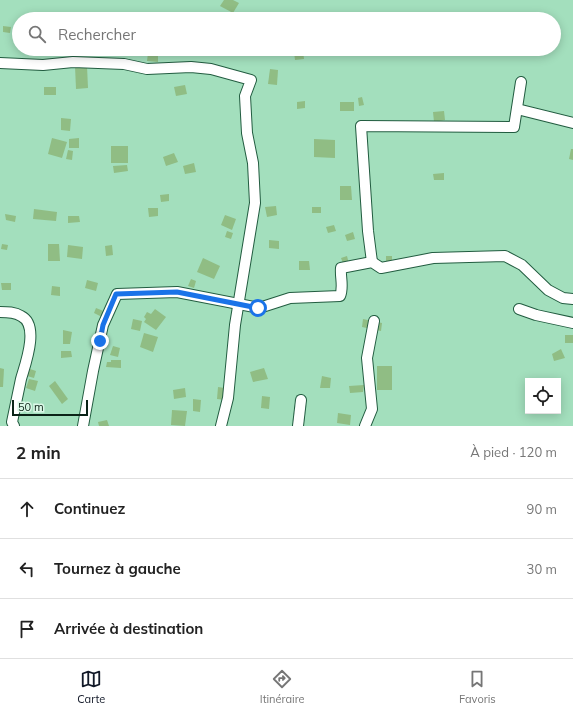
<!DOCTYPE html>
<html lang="fr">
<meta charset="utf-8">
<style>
:root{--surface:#fff;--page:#f6f6f6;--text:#222;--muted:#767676;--line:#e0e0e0;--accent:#111827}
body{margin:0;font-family:Mulish,sans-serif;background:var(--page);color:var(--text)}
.controls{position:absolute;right:12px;bottom:12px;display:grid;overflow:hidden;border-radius:0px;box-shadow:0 2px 10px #0003}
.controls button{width:36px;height:36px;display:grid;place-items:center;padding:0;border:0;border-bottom:1px solid var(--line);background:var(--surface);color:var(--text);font:20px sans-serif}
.scale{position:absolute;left:12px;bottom:10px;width:76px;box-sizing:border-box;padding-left:4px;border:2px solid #0b2317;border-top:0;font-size:11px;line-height:14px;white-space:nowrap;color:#0b2317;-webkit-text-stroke:3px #dbf8e7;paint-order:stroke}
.stop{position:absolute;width:12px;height:12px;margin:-9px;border:3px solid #1a73e8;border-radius:50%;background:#fff}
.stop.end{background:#1a73e8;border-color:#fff;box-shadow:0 1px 4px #0008}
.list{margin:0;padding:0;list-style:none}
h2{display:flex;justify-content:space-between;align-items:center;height:52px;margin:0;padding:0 16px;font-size:17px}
h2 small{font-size:13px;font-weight:400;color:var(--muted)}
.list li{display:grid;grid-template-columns:26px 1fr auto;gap:12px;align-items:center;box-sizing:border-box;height:60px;padding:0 16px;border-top:1px solid var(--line)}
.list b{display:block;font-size:15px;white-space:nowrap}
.list em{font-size:13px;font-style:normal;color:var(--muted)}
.icon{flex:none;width:22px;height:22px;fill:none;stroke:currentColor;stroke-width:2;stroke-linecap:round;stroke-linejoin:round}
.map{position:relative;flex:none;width:573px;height:426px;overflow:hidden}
.search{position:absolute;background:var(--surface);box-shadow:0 2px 10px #0003;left:12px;right:12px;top:12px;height:44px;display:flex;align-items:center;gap:10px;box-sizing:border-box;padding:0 14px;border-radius:22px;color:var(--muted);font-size:15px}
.sheet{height:232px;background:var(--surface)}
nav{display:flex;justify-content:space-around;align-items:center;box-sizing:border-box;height:56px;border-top:1px solid var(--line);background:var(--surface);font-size:11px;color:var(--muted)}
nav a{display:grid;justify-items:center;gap:2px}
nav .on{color:var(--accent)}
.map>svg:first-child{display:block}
.building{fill:#90bd84}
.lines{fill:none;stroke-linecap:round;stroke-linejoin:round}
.minor-casing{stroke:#225c40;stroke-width:12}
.minor{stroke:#fff;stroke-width:10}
.route{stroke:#1a73e8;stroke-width:5}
</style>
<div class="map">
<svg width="573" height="426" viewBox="0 0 573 426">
<rect width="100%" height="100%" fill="#a3dfbd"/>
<g class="building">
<polygon points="224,0 233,0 239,3 233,13 220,6"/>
<polygon points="62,14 62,19 52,19 52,15"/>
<polygon points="3,26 11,27 10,33 3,32"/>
<polygon points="185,49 197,49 195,55 184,52"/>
<polygon points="303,51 304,59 295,60 294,52"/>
<polygon points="148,53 158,53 158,62 147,61"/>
<polygon points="75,66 87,66 88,88 76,89"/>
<polygon points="270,69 278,70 277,85 268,84"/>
<polygon points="185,85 187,94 176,96 174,87"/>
<rect x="44" y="87" width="12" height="8"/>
<polygon points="362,97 364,105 359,106 358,98"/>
<polygon points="305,101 305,108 297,109 297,102"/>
<rect x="340" y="102" width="14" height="9"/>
<polygon points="444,111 445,120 434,122 433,112"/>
<polygon points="61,118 71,119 70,131 61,130"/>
<polygon points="52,138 67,142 62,158 48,154"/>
<polygon points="79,138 79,148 69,148 69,139"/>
<polygon points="314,139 335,140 335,158 314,157"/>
<rect x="111" y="146" width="17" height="17"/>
<polygon points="571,149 573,149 573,160 569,159"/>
<polygon points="68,150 73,151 72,160 66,159"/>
<polygon points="174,153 178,162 166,166 163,157"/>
<polygon points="194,163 196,172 185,174 183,166"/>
<polygon points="127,165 128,171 114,173 113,166"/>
<polygon points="444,173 444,180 434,180 433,174"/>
<polygon points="340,186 351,186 352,200 340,200"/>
<polygon points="169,194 169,201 161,202 160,195"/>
<polygon points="276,206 277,215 267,217 265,207"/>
<rect x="312" y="207" width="9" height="6"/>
<polygon points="148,208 158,208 158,216 149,217"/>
<polygon points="34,209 57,212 56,221 33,219"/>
<polygon points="5,214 16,216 15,222 6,220"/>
<polygon points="225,215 236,219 232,230 221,225"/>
<polygon points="68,216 79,216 80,222 68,223"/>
<polygon points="334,225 336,231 328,233 326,227"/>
<polygon points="227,231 233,233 231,239 225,237"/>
<polygon points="353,232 355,239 347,241 345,235"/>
<polygon points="269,240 279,241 279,249 269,248"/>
<polygon points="2,244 8,245 7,250 1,249"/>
<polygon points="48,244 59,244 60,261 48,261"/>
<polygon points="68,245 83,247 82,259 67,257"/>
<polygon points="112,245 113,255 106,256 105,246"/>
<polygon points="347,256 349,264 344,266 341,258"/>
<rect x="386" y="256" width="6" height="5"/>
<polygon points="203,258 220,266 214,279 197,272"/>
<polygon points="299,261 309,261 310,270 299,270"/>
<polygon points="191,279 196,281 194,288 188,286"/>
<polygon points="87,280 98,283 96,291 85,288"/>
<polygon points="1,283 11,283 11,290 2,290"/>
<polygon points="52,286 60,287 60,296 51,295"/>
<polygon points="96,308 106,312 104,318 94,313"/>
<polygon points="155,309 166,317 156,330 144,322 146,319 144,317 147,312 151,314"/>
<polygon points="133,319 142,321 140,331 131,329"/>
<polygon points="363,319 382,323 381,331 362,327"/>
<polygon points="63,330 72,332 70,344 63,344"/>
<polygon points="144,333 158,337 153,352 140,347"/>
<rect x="565" y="335" width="8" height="8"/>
<polygon points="113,346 120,348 118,357 110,355"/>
<polygon points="561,349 565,358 554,361 552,354"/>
<polygon points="61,351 71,351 72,357 61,358"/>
<polygon points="111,360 121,360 121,368 106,367 107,362 111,362"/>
<rect x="377" y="366" width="15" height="24"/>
<polygon points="0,368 4,369 3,387 0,387"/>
<polygon points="264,368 268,379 253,382 250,372"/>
<polygon points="30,369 36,371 34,378 27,376"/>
<polygon points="322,376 331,378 330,388 320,388"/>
<polygon points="29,379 38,381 35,391 26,388"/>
<polygon points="55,381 68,399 62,404 49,386"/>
<polygon points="364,385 363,392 350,393 349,386"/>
<polygon points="218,387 225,388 225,400 217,399"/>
<polygon points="185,388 186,397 174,399 173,390"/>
<polygon points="262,396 270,397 269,409 261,408"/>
<polygon points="193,399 201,400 200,412 193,411"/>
<polygon points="172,410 187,411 185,426 171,425"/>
<polygon points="338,413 351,415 350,425 337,423"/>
<polygon points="107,420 109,426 99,426 98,422"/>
</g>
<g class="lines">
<defs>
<g id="minor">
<polyline points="0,63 43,65 73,62 124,64 147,69 191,67 211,69 251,80 245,96 247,133 253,163 255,203 235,325 228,398 221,426"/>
<polyline points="517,109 573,123"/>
<polyline points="372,262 368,231 361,126 514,127 521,82"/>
<polyline points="519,309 536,315 573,323"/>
<path d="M0 312C7 312 15 312 21 316 40 325 25 365 21 379 18 393 15 408 12 422L14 426"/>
<path d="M83 426 93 371 103 325 117 294 177 292 259 308 290 298 340 296C344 287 340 277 341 268L372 262 381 268 433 258 505 256 522 265 548 290 563 298 573 299"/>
<polyline points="298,426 301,400"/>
<polyline points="365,426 372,409 367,358 374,321"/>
</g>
</defs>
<use href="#minor" class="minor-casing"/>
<use href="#minor" class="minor"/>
</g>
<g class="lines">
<polyline class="route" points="100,341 103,325 116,294 177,292 258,308"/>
</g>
</svg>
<div class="controls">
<button><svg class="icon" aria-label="locate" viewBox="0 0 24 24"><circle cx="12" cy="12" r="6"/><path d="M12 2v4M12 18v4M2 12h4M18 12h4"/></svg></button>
</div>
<div class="scale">50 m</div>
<div class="stop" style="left:258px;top:308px"></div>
<div class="stop end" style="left:100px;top:341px"></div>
<div class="search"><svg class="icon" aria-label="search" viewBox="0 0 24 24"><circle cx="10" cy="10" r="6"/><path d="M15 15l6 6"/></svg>Rechercher</div>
</div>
<section class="sheet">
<h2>2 min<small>À pied · 120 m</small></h2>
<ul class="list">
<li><svg class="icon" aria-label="ahead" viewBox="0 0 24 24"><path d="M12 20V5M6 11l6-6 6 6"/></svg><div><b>Continuez</b></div><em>90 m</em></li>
<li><svg class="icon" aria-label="left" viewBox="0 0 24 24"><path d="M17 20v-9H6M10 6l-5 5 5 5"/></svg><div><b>Tournez à gauche</b></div><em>30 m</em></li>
<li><svg class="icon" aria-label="arrive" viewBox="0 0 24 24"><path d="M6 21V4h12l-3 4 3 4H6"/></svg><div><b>Arrivée à destination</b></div></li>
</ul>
</section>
<nav>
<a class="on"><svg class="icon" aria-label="map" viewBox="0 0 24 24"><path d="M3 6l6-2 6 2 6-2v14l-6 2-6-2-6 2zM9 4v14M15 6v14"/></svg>Carte</a>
<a><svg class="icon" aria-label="directions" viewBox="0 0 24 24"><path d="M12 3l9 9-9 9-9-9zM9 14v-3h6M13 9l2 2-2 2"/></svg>Itinéraire</a>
<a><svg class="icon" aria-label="saved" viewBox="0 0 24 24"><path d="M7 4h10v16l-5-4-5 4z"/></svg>Favoris</a>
</nav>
